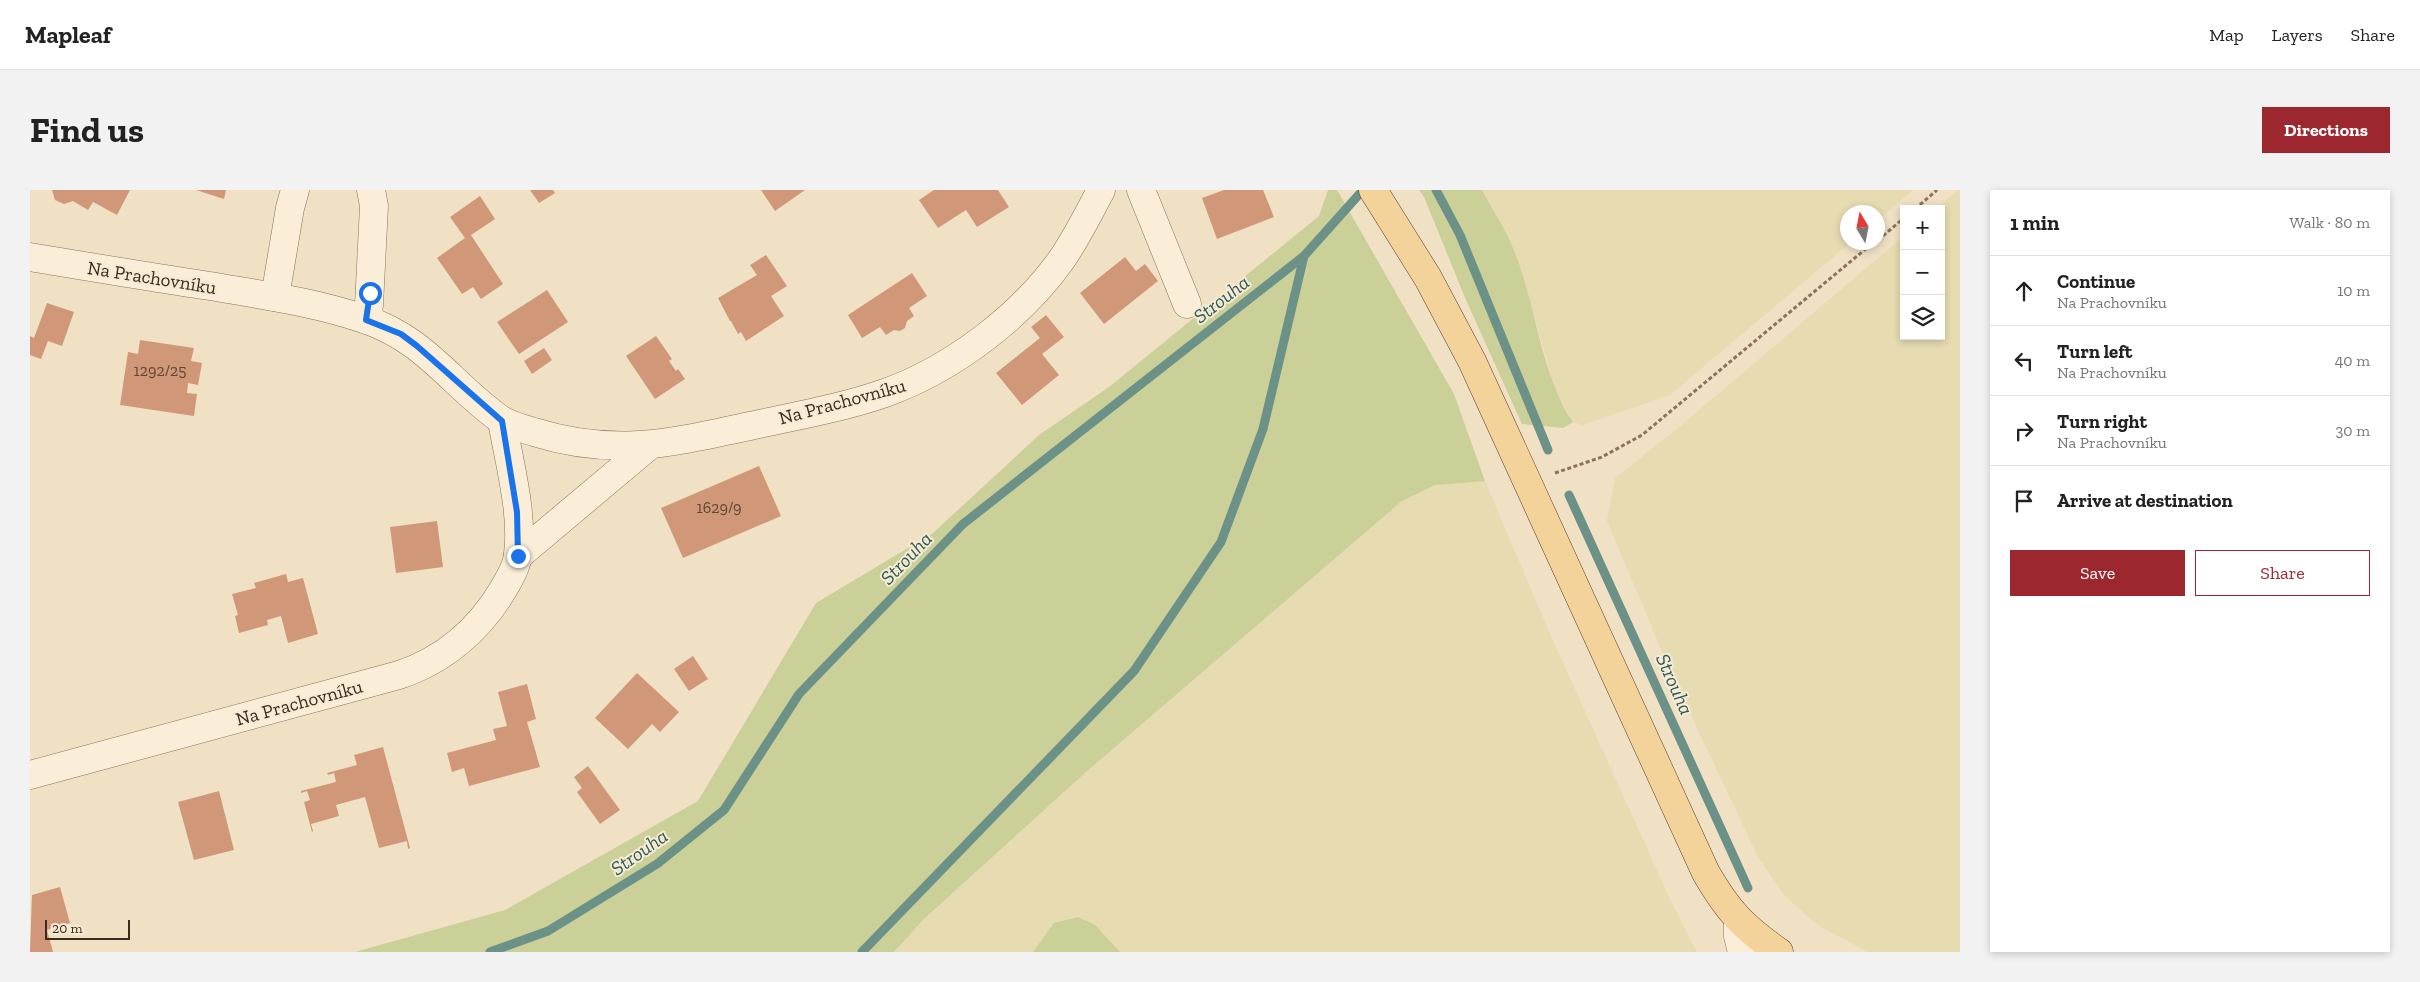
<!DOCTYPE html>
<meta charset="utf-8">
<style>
:root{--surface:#fff;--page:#f2f2f2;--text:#222;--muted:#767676;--line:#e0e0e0;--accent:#9d272f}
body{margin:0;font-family:"Zilla Slab",serif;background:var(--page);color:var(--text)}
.controls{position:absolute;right:15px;top:15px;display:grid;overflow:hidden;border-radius:0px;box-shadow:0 2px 8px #0003}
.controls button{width:45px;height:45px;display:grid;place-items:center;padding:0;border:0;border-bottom:1px solid var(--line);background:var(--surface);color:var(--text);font:25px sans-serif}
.compass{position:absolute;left:1810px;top:15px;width:45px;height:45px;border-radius:50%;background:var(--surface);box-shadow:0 2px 8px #0003;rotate:350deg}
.scale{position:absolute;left:15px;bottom:12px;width:85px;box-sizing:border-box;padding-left:5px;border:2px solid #3b2b1e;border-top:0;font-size:14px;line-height:18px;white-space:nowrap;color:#3b2b1e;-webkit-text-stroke:4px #f7ebd5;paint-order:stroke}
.stop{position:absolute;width:15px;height:15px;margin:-11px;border:4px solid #1a73e8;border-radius:50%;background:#fff}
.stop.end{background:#1a73e8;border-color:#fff;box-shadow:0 1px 5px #0008}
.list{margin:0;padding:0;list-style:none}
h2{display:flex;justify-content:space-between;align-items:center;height:65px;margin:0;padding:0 20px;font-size:21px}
h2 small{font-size:16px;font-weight:400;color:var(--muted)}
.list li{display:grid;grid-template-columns:32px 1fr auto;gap:15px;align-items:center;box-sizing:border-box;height:70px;padding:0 20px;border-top:1px solid var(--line)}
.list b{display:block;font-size:19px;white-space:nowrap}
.list p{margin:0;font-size:16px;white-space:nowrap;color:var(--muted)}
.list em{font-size:16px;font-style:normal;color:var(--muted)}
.actions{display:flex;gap:10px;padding:15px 20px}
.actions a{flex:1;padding:11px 0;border:1px solid var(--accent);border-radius:0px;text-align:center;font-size:18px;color:var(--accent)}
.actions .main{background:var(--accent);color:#fff}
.icon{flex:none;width:28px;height:28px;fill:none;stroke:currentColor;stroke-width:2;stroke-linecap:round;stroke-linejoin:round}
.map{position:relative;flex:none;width:1930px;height:762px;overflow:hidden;border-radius:0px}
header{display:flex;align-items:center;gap:30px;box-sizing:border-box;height:70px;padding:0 25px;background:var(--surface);border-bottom:1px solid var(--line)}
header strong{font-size:24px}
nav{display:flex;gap:28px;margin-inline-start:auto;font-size:18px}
.intro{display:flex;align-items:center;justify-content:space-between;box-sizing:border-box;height:120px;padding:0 30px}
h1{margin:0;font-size:35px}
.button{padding:12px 22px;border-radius:0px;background:var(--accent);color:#fff;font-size:18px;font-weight:700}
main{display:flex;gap:30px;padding:0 30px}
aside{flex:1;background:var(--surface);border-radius:0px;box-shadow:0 2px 8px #0003}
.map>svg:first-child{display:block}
.farmland{fill:#e6dbb1}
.green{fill:#cbcf98}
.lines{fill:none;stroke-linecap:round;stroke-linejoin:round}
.stream{stroke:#6c9287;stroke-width:9}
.building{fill:#d09879}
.minor-casing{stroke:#8c725a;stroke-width:29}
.major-casing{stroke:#59402e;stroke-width:29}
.path{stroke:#8c725a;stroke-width:3;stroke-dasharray:4 2.5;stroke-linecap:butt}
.minor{stroke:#faeed8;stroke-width:28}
.major{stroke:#f4d39b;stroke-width:28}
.route{stroke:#1a73e8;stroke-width:6}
.labels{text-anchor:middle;stroke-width:4;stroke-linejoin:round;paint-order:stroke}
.number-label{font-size:16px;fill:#604635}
.street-label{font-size:19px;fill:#3b2b1e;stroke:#f7ebd5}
.water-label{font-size:20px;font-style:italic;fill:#2d5b56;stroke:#f7ebd5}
</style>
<header>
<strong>Mapleaf</strong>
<nav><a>Map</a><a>Layers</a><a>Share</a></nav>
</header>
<div class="intro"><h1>Find us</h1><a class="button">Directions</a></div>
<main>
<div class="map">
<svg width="1930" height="762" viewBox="0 0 1930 762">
<rect width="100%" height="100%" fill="#f0e1c5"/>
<g class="farmland">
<polygon points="1452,0 1883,0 1848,30 1848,22 1818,22 1818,52 1820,53 1640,205 1553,235 1543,232 1523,195 1516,166 1483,58"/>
<polygon points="1928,0 1930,0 1930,762 1838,762 1786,734 1754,705 1727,665 1642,485 1577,331 1585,288 1649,237 1874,46 1874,146 1911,146 1911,19 1906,19"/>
<polygon points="1434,291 1455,291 1521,446 1639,707 1667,762 1090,762 1065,735 1024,733 1003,762 864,762 894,729 1056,582 1372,311 1405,295"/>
</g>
<g class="green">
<polygon points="1298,0 1307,0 1424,204 1455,291 1405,295 1372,311 1056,582 894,729 864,762 325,762 475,720 668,611 786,413 903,343 1009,245 1079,197 1289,26"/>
<path d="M1389 0H1452C1462 19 1475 38 1483 58 1506 113 1510 183 1543 232L1533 238 1492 234 1436 110 1394 7Z"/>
<polygon points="1048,727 1065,735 1090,762 1003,762 1024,733"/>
</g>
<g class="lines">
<g class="stream">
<polyline points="1406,0 1430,45 1518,260"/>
<polyline points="1539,305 1718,698"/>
<polyline points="460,762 518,741 627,674 694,620 769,504 933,334 1274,66 1333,0"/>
<polyline points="832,762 1104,481 1191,352 1233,239 1274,66"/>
</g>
</g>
<g class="building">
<polygon points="22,0 100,0 87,25 63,12 58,20 43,11 34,14 25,10"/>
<polygon points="166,0 196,0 194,9"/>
<polygon points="500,0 523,0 525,3 509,13"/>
<polygon points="731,0 775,0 745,21"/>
<polygon points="904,0 968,0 979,17 947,37 936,20 908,38 889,10"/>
<polygon points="1194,0 1233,0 1244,27 1187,49 1172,8"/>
<polygon points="450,6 465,29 441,45 473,94 451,109 443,97 432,104 407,68 435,48 420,27"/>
<polygon points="736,65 757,96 741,106 754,126 716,151 711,142 708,144 701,131 700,131 688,108 727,85 720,75"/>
<polygon points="1095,67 1106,81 1115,74 1128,91 1074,134 1050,103"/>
<polygon points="882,83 897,106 879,118 884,126 877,131 875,138 870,141 864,140 856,145 850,137 832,148 818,125"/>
<polygon points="517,100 538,132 489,164 467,132"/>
<polygon points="17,113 44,122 32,156 18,151 11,169 0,165 0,146 4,148"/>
<polygon points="1016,125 1034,147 1012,164 1029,185 992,215 966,183 1010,148 1001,137"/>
<polygon points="626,146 642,169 639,171 646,181 648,179 655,189 625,209 596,166"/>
<polygon points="110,150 164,158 161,171 172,173 168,195 158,193 157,203 167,204 164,226 90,215 98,162 108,164"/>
<polygon points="514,158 522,170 502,184 494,171"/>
<polygon points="729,276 751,326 653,368 631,318"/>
<polygon points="407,331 413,377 366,383 360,337"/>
<polygon points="256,384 258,392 273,388 288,444 258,453 251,426 237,430 238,435 209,443 205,426 208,425 202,404 226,398 224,393"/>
<polygon points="663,466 678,489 659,501 644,479"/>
<polygon points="607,483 649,522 630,542 622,534 598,559 565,528"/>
<polygon points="497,494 506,529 497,532 510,577 439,596 434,578 422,582 417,563 466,550 463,539 477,536 468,502"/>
<polygon points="353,557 380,658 378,659 377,651 349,658 335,607 306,615 309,626 281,634 283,641 282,642 274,612 280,610 277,601 271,603 271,601 306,592 304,583 298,585 297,583 327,575 324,565"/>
<polygon points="558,576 590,620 570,634 547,602 552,598 544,587"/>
<polygon points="189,601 204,660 164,670 148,612"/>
<polygon points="30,697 40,733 17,740 23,762 0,762 2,705"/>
</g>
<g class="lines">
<defs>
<g id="minor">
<polyline points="1111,0 1157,114"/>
<path d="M0 67C60 77 120 87 180 96 232 105 284 112 334 129 395 149 421 194 470 229 479 235 494 239 504 242 584 267 641 253 720 236 765 226 812 218 855 203 922 179 991 127 1032 69 1047 47 1059 23 1071 0"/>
<polyline points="245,107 260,18 265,0"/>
<polyline points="337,130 339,115 344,16 341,0"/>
<polyline points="488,366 620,255"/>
<path d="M0 585 369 485C414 470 450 439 474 398 479 389 485 380 487 370 495 329 479 272 472 231"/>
<polyline points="1708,730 1708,746 1712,762"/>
</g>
<path id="major" d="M1343 0 1398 88 1442 171 1676 683C1698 721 1713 737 1749 762"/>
</defs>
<use href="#minor" class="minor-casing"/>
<use href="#major" class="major-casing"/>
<g class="path">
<polyline points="1885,19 1907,0"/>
<polyline points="1848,50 1874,28"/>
<polyline points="1525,283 1572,267 1612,245 1844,52"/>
</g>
<use href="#minor" class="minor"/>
<use href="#major" class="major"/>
</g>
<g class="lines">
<polyline class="route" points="340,103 336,130 371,144 387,156 472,231 487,322 488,366"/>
</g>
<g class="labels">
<g class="number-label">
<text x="130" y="186">1292/25</text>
<text x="689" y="323">1629/9</text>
</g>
<g class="street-label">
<text transform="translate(122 87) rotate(9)" y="7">Na Prachovníku</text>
<text transform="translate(812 211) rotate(-15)" y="7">Na Prachovníku</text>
<text transform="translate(269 512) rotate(-15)" y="7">Na Prachovníku</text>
</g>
<g class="water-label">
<text transform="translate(1191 109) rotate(-38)" y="7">Strouha</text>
<text transform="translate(876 368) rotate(-46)" y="7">Strouha</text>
<text transform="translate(1645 494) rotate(66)" y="7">Strouha</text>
<text transform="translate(609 662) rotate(-35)" y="7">Strouha</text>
</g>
</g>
</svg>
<div class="controls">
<button>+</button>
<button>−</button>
<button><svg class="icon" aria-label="layers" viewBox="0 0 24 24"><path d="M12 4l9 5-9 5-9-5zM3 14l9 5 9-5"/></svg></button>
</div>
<svg class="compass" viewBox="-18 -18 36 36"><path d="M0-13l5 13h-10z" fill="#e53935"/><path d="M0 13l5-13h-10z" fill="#767676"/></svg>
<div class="scale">20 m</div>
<div class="stop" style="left:340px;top:103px"></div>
<div class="stop end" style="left:488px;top:366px"></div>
</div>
<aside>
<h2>1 min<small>Walk · 80 m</small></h2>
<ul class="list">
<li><svg class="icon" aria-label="ahead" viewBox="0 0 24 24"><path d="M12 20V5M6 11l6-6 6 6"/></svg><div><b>Continue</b><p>Na Prachovníku</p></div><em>10 m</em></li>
<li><svg class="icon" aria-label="left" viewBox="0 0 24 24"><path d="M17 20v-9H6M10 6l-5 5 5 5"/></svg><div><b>Turn left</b><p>Na Prachovníku</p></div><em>40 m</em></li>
<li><svg class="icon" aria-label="right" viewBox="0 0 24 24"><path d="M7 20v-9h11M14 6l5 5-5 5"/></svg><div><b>Turn right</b><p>Na Prachovníku</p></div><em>30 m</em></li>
<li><svg class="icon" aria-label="arrive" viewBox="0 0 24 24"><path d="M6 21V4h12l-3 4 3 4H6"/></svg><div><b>Arrive at destination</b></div></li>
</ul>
<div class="actions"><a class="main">Save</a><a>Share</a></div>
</aside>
</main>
